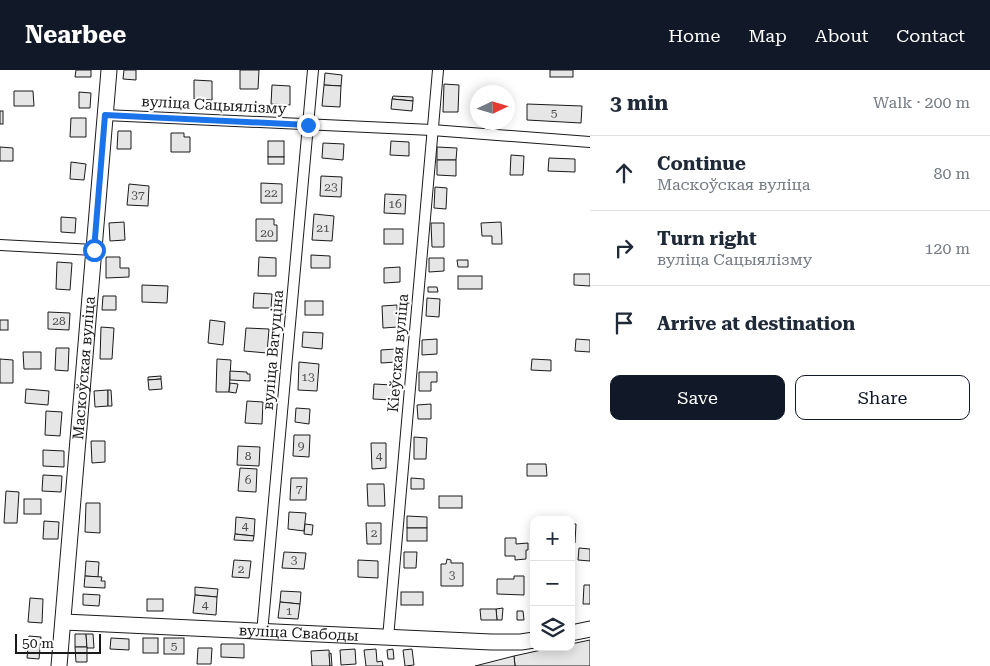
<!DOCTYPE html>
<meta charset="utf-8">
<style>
:root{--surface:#fff;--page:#f6f6f7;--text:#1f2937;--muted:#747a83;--line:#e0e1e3;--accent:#111827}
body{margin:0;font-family:"Roboto Serif",serif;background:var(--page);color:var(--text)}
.controls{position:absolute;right:15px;bottom:15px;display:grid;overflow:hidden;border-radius:10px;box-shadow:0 2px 12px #0003}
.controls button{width:45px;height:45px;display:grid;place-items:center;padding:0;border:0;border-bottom:1px solid var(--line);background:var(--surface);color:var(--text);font:25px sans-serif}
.compass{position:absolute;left:470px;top:15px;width:45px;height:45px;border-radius:50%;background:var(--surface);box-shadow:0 2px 12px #0003;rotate:86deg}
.scale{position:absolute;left:15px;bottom:12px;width:86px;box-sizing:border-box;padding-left:5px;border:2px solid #1a1a1a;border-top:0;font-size:14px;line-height:18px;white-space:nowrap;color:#1a1a1a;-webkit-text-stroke:4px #fff;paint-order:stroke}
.stop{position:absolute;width:15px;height:15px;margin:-11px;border:4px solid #1a73e8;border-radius:50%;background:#fff}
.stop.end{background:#1a73e8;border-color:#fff;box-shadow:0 1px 5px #0008}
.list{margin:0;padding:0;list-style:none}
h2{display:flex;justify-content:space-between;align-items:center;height:65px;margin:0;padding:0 20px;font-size:21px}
h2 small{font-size:16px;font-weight:400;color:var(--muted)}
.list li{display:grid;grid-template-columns:32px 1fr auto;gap:15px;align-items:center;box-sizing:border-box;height:75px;padding:0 20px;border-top:1px solid var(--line)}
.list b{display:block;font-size:19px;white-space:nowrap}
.list p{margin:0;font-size:16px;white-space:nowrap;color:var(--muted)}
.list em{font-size:16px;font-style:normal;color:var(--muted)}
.actions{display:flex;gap:10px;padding:15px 20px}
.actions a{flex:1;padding:11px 0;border:1px solid var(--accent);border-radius:10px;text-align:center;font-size:18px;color:var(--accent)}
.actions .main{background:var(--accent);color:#fff}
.icon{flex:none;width:28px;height:28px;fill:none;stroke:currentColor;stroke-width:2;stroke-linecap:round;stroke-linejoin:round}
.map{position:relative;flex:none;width:590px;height:596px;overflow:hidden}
header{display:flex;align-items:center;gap:30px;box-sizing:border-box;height:70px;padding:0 25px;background:var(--accent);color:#fff}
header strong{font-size:24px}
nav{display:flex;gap:28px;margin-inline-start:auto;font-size:18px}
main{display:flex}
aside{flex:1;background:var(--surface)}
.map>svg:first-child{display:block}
.building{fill:#e6e6e6;stroke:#1a1a1a}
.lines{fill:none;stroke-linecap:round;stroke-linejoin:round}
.street-casing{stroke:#1a1a1a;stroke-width:12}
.secondary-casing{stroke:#1a1a1a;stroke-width:17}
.street{stroke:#fff;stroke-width:10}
.secondary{stroke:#fff;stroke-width:15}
.route{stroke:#1a73e8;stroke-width:6}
.labels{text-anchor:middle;stroke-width:4;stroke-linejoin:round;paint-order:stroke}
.number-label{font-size:12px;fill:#4d4d4d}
.street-label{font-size:15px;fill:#1a1a1a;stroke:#fff}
</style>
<header>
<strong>Nearbee</strong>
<nav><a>Home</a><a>Map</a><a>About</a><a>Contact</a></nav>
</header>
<main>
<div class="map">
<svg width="590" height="596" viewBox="0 0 590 596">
<rect width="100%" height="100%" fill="#fff"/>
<g class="building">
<polygon points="76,0 91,0 91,7 75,7"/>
<polygon points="124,0 136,0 136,10 123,9"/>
<polygon points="240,0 259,0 258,19 240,19"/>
<rect x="550" y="0" width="23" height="7"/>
<polygon points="325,3 342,5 341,16 324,15"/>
<polygon points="194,10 212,11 212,30 194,29"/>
<polygon points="444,14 459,15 458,42 443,42"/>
<polygon points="272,15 290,16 290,35 271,34"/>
<polygon points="324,15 341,16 340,37 322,36"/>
<polygon points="14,21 33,21 34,36 14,36"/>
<polygon points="79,22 91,23 90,38 79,38"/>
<polygon points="393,26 413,27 413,31 392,29"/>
<polygon points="392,29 413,31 412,41 391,39"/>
<polygon points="527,34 582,36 581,53 527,50"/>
<rect x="0" y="41" width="3" height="13"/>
<polygon points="71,48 86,48 86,67 70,67"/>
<polygon points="118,61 131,61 131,79 117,79"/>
<polygon points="171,63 184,63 184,67 190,67 190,82 171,82"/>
<rect x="268" y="71" width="16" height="16"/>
<polygon points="391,71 409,72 409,86 390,85"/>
<polygon points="323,73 344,74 343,90 322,88"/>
<polygon points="0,77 13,78 13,91 0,91"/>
<polygon points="437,77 457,78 456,90 437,90"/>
<polygon points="511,85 524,86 523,105 510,105"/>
<rect x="268" y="87" width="16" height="7"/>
<polygon points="549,88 575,89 575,102 548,101"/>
<polygon points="437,90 456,90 456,106 437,105"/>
<polygon points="71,92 86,94 84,110 70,109"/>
<polygon points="321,106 342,107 341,127 320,126"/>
<polygon points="261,113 282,114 282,133 261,133"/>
<polygon points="129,114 149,116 148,136 127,135"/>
<polygon points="435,117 447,118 446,139 434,138"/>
<polygon points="385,124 406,125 405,144 384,143"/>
<polygon points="314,144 334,146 332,171 312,170"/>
<polygon points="61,147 76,148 75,163 61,162"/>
<polygon points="256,149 274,149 274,155 277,155 277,171 256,171"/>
<polygon points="124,152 125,170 110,171 109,153"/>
<polygon points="501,152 502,174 492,174 492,166 482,166 481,153"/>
<polygon points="431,153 444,153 444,177 432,177"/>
<rect x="384" y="159" width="19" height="15"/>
<polygon points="311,185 330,186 330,198 311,198"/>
<polygon points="106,187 120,187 120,198 129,198 129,207 106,208"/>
<polygon points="259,187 276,188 276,206 258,206"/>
<polygon points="429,188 444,188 444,201 429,202"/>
<polygon points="457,190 468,190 468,197 458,197"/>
<polygon points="57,192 72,193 70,220 56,219"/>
<polygon points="400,197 400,212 384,213 384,198"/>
<polygon points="574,204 590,204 590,216 574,215"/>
<rect x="458" y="206" width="24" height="13"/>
<polygon points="142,215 168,216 167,233 142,232"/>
<polygon points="428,217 437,217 438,222 428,222"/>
<polygon points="254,223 272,224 271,238 253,238"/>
<polygon points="103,226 116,226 116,240 102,240"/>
<polygon points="427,228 440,229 439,247 426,246"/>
<rect x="305" y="231" width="18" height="14"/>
<polygon points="397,235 398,257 383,258 382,236"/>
<polygon points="48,242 70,243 69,260 48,259"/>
<rect x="0" y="250" width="8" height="10"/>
<polygon points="210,250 225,252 223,275 208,273"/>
<polygon points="101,257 114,258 112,289 100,289"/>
<polygon points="246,258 269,259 267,283 244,281"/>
<polygon points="303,262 323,263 322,279 302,277"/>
<polygon points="437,269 437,284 422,285 422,270"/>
<polygon points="576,269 590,270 590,282 575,281"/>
<polygon points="56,278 69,278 68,301 55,300"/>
<polygon points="396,279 397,292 381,293 381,280"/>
<polygon points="23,282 41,282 41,299 24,299"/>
<polygon points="0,289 13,290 13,313 0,313"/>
<polygon points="217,289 231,290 229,322 216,322"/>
<polygon points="532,289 551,290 551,301 531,300"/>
<polygon points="299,292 319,294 317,321 298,320"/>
<polygon points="230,301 247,302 247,304 250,304 250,311 230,310"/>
<polygon points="419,302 437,302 437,312 431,312 431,321 419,321"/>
<polygon points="161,306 161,309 148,310 148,307"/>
<polygon points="161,309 162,319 149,320 148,310"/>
<polygon points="230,313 238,314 236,323 229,322"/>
<polygon points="374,314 392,315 391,330 373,329"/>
<polygon points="26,319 49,321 48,335 25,333"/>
<polygon points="108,320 108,336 95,337 94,321"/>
<polygon points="108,320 111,320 112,336 108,336"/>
<polygon points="247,331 263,332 262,354 245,353"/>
<polygon points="431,334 431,349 418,349 417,335"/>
<polygon points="296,338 310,339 309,354 295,352"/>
<polygon points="46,341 62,342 60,366 45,365"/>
<polygon points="294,365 310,365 309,387 293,386"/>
<polygon points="414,367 427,368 426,389 414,389"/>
<polygon points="91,371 105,371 105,392 92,393"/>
<polygon points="371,373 386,373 386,398 372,399"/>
<polygon points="238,376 260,377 259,396 237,395"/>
<polygon points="43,380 64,381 64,397 43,396"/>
<polygon points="527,394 546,394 547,406 527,406"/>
<polygon points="240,398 257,399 256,422 238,421"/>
<polygon points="43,405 62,406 61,422 42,421"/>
<polygon points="291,408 307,408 306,430 290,430"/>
<polygon points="411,408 424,409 424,419 411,419"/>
<polygon points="367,414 384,414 385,436 368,436"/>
<polygon points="6,421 19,422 17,453 4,453"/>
<rect x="439" y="426" width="23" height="12"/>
<rect x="24" y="429" width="17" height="15"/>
<polygon points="86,433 100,433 100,463 85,462"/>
<polygon points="289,442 306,443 304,461 288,459"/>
<polygon points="407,446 427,447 427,458 407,458"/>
<polygon points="236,447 255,449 254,466 235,464"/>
<polygon points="44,451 59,452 58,469 43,469"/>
<polygon points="366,453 381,453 381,474 367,474"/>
<polygon points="305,454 313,455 312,465 304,464"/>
<polygon points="571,454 576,454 575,473 571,473"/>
<rect x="407" y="458" width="20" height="13"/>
<polygon points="235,464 254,466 253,471 234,470"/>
<polygon points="505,468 516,468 516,474 528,473 528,480 526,480 526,489 515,490 515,486 505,486"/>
<rect x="531" y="471" width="3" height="19"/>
<polygon points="579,478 590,479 590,491 578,490"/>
<polygon points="284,482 306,483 304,499 282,498"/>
<polygon points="404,482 417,482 416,498 404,498"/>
<polygon points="447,489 451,490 451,493 463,493 463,516 441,516 441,494 446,494"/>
<polygon points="234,490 251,491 249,508 232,507"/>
<polygon points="358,490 378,491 378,508 358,507"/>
<polygon points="86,491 99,492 98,507 85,506"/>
<polygon points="85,506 102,507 101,511 105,511 105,518 84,517"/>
<polygon points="514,506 524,506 524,525 497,524 497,509 514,509"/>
<polygon points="584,515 590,515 590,534 583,534"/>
<polygon points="195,517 218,519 217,527 195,525"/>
<polygon points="281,521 301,522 300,534 280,532"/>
<rect x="401" y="522" width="22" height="13"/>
<polygon points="83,524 100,525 99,536 83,535"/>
<polygon points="195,525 217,527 216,545 193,543"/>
<polygon points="30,528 43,529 42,553 28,552"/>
<rect x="147" y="529" width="16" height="12"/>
<polygon points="280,532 300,534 298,549 278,548"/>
<polygon points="503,538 502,550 497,550 496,539"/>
<polygon points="480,539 496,539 497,550 481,550"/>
<polygon points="517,541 523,541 524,550 517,550"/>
<polygon points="75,564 86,564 87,577 75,577"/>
<polygon points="86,564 93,564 94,578 87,578"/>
<polygon points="29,566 41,567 39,589 27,588"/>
<polygon points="111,568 129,569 129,580 110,579"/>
<rect x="143" y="568" width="15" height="15"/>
<rect x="164" y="568" width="20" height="16"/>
<polygon points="590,570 590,596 515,596 514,586 555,577 571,577 571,574"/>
<polygon points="221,574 244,574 244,588 221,587"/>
<polygon points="75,577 87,577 87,592 76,592"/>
<polygon points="198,578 212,578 211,594 197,594"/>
<polygon points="355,579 356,594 341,595 340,580"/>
<polygon points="376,579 377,592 382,591 383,596 366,596 364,580"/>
<polygon points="393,579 394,589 388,589 387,580"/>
<polygon points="412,579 414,595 405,596 403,580"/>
<polygon points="329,580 330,596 312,596 311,581"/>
<polygon points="331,583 332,596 330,596 329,584"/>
<polygon points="514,586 515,596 475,596"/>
</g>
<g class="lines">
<defs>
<g id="street">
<polyline points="105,45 432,60 590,72"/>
<polyline points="0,175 94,180"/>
<polyline points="262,563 313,0"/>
<polyline points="388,568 438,0"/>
</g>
<g id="secondary">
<path id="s1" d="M64 552 491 572H521L534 570"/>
<polyline points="571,563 590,559"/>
<path id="s2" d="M59 596 109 0"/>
</g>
</defs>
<use href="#street" class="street-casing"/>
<use href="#secondary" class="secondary-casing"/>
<use href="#street" class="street"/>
<use href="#secondary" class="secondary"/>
</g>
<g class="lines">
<polyline class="route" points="94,180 105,45 308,55"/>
</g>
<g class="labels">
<g class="number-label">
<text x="554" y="47">5</text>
<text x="331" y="121">23</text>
<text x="271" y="127">22</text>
<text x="138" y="129">37</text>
<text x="395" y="138">16</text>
<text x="323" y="162">21</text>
<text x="267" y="167">20</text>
<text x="59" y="255">28</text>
<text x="308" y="311">13</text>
<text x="301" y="380">9</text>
<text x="248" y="390">8</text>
<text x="379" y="390">4</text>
<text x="248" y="414">6</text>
<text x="299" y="423">7</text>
<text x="245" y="460">4</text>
<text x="374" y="467">2</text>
<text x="294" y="494">3</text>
<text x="241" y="503">2</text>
<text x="452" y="509">3</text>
<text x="205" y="539">4</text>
<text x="289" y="545">1</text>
<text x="174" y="580">5</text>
</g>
<g class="street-label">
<text transform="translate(214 35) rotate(3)" y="5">вуліца Сацыялізму</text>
<text transform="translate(273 280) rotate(-85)" y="5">вуліца Ватуціна</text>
<text transform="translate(398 283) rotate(-85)" y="5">Кіеўская вуліца</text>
<text dy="5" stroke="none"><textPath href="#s2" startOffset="299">Маскоўская вуліца</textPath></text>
<text dy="5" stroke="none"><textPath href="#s1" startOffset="235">вуліца Свабоды</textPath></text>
</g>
</g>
</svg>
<div class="controls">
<button>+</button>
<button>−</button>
<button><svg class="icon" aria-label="layers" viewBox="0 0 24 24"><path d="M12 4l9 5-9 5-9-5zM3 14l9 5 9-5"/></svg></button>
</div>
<svg class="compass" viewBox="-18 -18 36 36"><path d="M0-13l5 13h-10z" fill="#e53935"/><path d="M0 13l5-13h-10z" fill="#747a83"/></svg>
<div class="scale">50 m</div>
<div class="stop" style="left:94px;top:180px"></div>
<div class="stop end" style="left:308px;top:55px"></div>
</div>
<aside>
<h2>3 min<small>Walk · 200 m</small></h2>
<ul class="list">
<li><svg class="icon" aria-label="ahead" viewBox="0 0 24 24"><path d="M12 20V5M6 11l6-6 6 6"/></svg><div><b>Continue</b><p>Маскоўская вуліца</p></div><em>80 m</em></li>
<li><svg class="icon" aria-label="right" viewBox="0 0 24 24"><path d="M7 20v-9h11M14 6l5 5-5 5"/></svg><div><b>Turn right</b><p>вуліца Сацыялізму</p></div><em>120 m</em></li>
<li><svg class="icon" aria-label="arrive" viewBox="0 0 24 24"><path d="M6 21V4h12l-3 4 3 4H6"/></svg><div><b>Arrive at destination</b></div></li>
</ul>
<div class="actions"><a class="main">Save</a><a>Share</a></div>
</aside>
</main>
